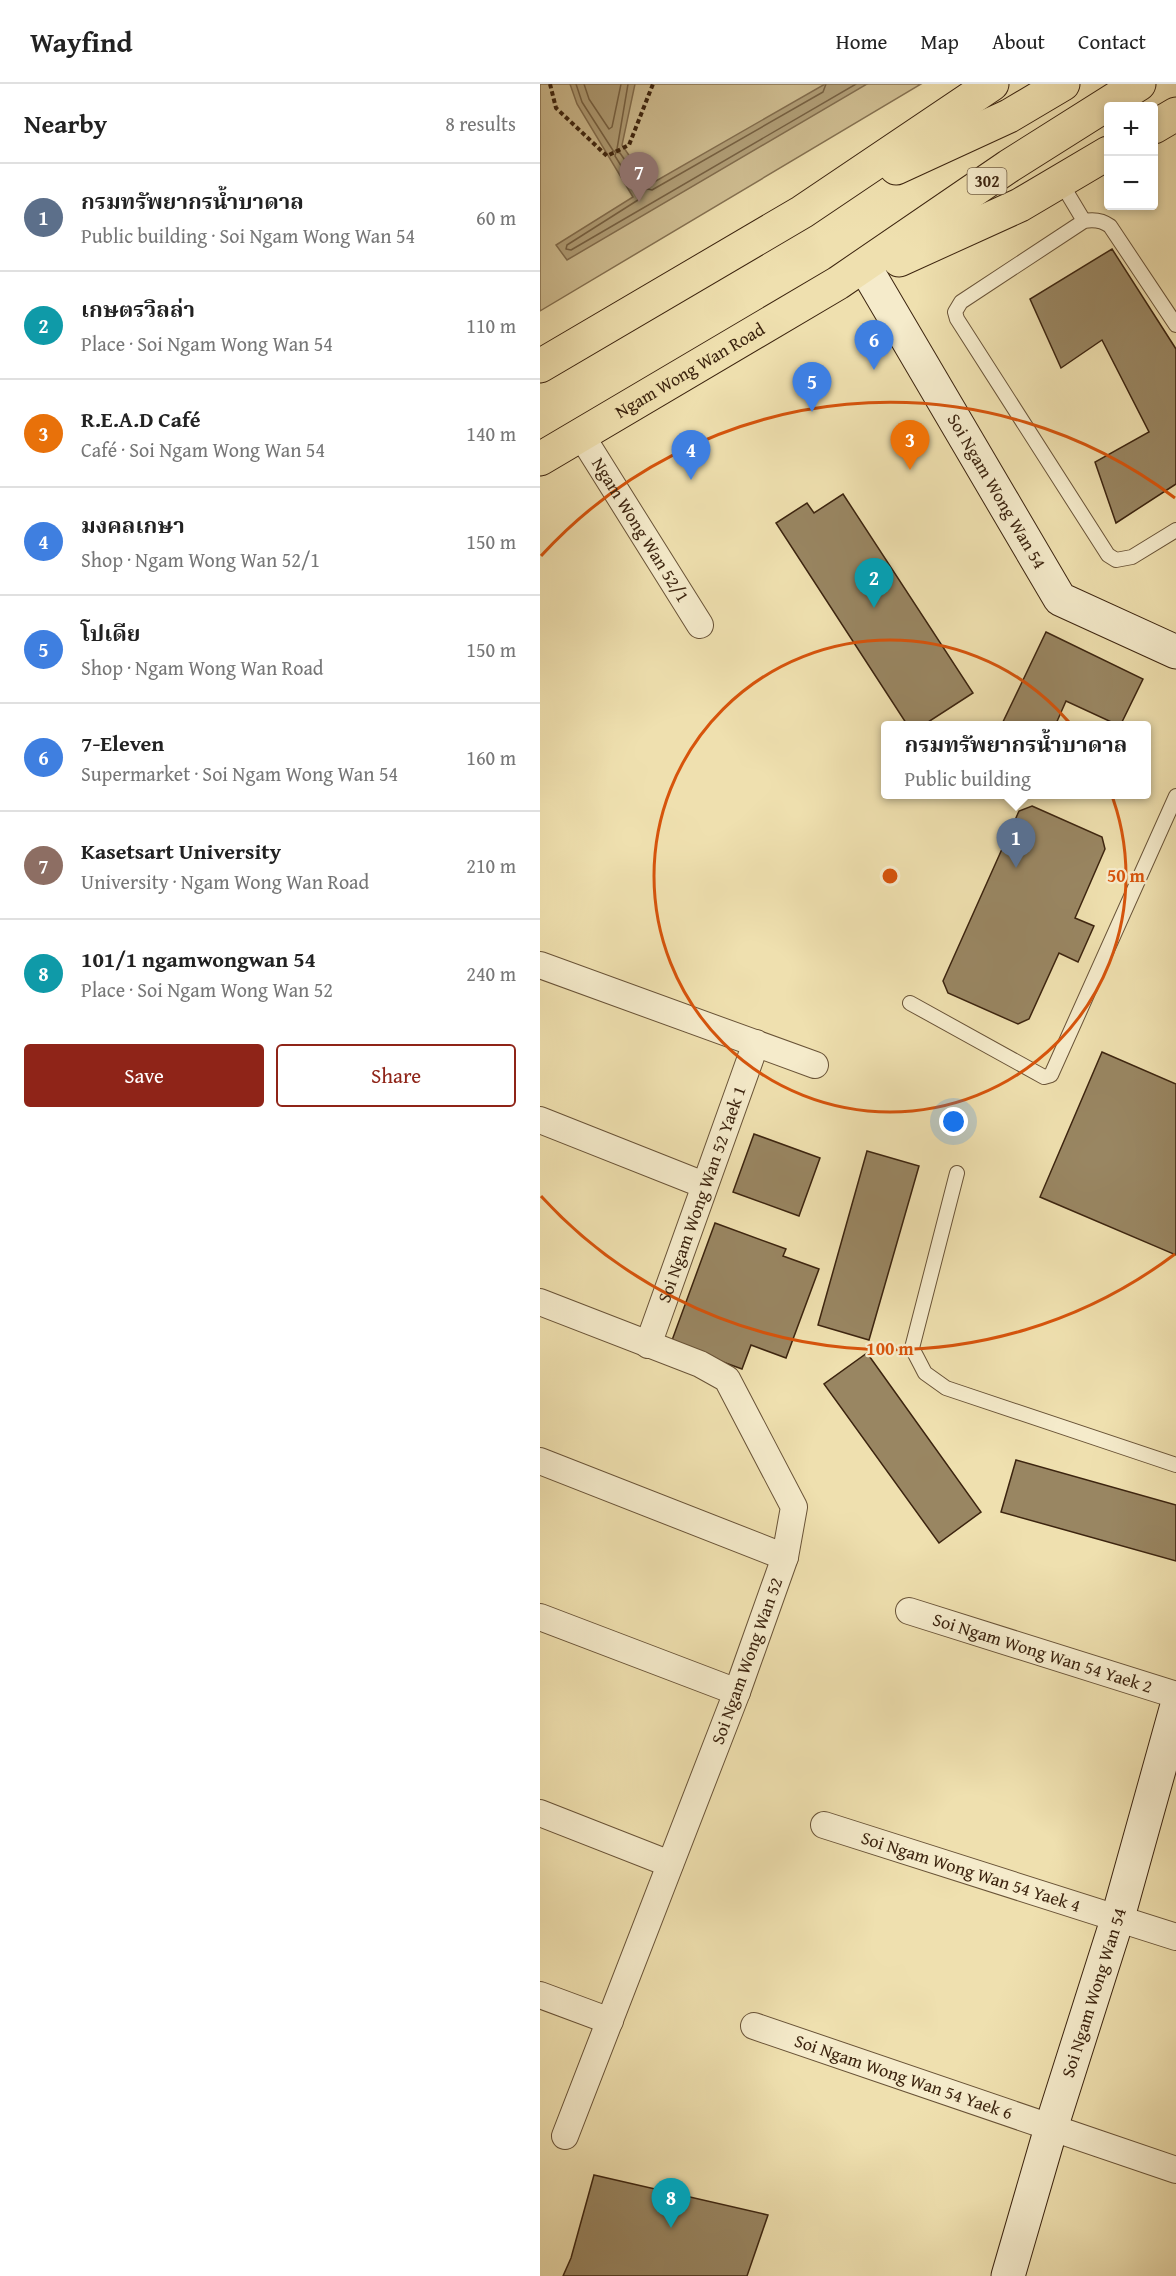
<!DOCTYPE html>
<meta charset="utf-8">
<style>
:root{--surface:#fff;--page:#f6f6f6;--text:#222;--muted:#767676;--line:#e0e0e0;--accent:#8f2418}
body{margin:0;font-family:"Gentium Book Plus","Noto Serif Thai",serif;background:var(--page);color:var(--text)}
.controls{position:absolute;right:18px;top:18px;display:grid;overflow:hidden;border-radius:6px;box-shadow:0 3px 9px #0003}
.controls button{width:54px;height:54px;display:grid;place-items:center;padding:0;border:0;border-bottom:2px solid var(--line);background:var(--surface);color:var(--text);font:30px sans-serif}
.you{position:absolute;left:414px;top:1038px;width:21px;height:21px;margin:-15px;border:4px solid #fff;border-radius:50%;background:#1a73e8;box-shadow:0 0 0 9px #1a73e833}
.badge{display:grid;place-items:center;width:39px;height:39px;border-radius:50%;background:var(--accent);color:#fff;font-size:20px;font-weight:700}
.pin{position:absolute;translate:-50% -50px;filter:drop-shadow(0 2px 3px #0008)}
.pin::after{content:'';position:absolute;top:32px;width:21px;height:18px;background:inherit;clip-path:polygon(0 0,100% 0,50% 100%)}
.popup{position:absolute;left:341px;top:637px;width:270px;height:78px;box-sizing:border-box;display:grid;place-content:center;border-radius:6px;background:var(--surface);filter:drop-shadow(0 2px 4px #0005);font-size:20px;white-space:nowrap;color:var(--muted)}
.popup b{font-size:22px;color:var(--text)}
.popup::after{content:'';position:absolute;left:50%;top:100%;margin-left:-12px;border:12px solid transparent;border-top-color:var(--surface)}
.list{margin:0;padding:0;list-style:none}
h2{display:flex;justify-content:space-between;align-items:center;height:78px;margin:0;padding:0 24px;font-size:26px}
h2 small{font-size:20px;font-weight:400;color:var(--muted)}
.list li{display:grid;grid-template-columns:39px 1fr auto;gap:18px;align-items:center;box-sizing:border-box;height:108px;padding:0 24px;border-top:2px solid var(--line)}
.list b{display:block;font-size:22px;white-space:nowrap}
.list p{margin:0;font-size:20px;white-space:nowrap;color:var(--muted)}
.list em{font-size:20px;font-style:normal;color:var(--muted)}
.actions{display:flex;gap:12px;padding:18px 24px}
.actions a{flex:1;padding:14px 0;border:2px solid var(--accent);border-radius:6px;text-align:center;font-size:21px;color:var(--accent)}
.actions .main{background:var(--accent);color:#fff}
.map{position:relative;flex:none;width:636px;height:2192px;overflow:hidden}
header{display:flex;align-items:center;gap:36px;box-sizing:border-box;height:84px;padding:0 30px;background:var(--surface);border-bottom:2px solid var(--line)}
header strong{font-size:28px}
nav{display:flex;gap:33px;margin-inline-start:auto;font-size:21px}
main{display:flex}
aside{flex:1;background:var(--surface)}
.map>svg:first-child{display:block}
.green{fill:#d1c094;stroke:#867252;stroke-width:1.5}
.water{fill:#b2a079;stroke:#836e4f;stroke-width:1.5}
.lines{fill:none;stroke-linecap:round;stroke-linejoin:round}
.shore{stroke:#776244;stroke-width:1.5}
.building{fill:#998662;stroke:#3c240f;stroke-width:1.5}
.lane-casing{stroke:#695337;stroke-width:16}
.street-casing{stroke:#695337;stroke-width:28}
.secondary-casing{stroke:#3c240f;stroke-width:35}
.primary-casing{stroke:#3c240f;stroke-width:35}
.path{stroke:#3c240f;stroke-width:4;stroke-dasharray:4.5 3;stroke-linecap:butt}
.lane{stroke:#f5ebcb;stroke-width:14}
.street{stroke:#f5ebcb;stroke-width:26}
.secondary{stroke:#f5ebcb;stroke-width:33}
.primary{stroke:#efe0af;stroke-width:33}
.ring{fill:none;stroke:#d7540c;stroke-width:3}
.labels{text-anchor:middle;stroke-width:4.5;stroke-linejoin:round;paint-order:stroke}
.shield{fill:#f5ebcb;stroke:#746047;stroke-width:1.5}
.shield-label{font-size:16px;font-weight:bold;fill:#3c240f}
.street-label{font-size:18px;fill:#3c240f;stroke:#f5ebcb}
.centre{fill:#d7540c;stroke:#f5ebcb;stroke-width:3}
.ring-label{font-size:18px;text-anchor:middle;font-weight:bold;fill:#d7540c;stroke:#f5ebcb;stroke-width:4.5;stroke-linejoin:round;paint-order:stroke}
</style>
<header>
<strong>Wayfind</strong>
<nav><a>Home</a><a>Map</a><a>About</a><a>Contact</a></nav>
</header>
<main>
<aside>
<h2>Nearby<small>8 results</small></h2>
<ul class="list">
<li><span class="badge" style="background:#5c6f8a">1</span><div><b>กรมทรัพยากรน้ำบาดาล</b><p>Public building · Soi Ngam Wong Wan 54</p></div><em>60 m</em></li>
<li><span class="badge" style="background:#0f9aa8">2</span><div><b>เกษตรวิลล่า</b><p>Place · Soi Ngam Wong Wan 54</p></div><em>110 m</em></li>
<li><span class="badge" style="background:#e8710a">3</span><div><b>R.E.A.D Café</b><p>Café · Soi Ngam Wong Wan 54</p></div><em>140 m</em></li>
<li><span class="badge" style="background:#3f7fe0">4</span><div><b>มงคลเกษา</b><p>Shop · Ngam Wong Wan 52/1</p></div><em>150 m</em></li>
<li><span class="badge" style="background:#3f7fe0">5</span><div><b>โปเดีย</b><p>Shop · Ngam Wong Wan Road</p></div><em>150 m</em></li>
<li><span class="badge" style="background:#3f7fe0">6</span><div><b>7-Eleven</b><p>Supermarket · Soi Ngam Wong Wan 54</p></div><em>160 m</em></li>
<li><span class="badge" style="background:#8d6e63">7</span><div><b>Kasetsart University</b><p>University · Ngam Wong Wan Road</p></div><em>210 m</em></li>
<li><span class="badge" style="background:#0f9aa8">8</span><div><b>101/1 ngamwongwan 54</b><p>Place · Soi Ngam Wong Wan 52</p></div><em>240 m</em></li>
</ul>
<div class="actions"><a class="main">Save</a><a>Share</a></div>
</aside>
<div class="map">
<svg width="636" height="2192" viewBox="0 0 636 2192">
<rect width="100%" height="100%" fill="#efe0af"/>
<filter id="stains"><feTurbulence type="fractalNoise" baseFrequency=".00333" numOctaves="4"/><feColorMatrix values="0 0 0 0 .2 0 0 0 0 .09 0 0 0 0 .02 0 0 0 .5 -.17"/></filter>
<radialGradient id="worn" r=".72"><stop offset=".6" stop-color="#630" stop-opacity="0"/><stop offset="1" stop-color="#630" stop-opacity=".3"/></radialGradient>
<polygon class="green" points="0,0 381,0 0,227"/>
<polygon class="water" points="30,0 95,0 82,61 109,101 285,0 327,0 27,176 16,161 93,113 37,20"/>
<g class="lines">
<g class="shore">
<polyline points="36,0 42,18 74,68 77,65 88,0"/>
<polyline points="44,0 49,15 69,45 72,43 81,0"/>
<polyline points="286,0 283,8 112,106 104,104 80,69 76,68 75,72 98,109 98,116 27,161 26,165 31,166 316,0"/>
</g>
</g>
<g class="building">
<polygon points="572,165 636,265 636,400 576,439 555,378 609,348 562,256 521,284 490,215"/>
<polygon points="303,410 433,609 382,642 368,642 236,439 267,419 274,429"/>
<polygon points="506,548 603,595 580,642 526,617 515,642 461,642"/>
<polygon points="492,722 562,753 565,765 535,834 554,842 538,878 519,869 489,935 478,940 408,909 403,897 479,727"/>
<polygon points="562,968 636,1000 636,1171 500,1113"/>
<polygon points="214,1050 280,1074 259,1132 193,1108"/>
<polygon points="327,1067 379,1082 329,1256 278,1241"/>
<polygon points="175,1139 246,1165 243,1172 279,1185 246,1274 211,1261 202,1285 131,1259"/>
<polygon points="327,1269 441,1428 399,1459 284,1300"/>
<polygon points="476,1376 636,1421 636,1477 461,1428"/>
<polygon points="54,2091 228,2131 207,2192 23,2192 31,2174"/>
</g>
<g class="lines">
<defs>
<g id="lane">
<polyline points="520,97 544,137"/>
<path d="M636 241 570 142C562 136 554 135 544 137L421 218 415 228 417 235 568 471 576 476 592 473 636 446"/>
<polyline points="370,919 504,993 511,991 636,712"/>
<polyline points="417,1089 372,1264 385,1289 406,1304 636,1381"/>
</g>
<g id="street">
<path id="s1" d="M41 351 160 541"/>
<polyline points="0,881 275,981"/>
<polyline points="0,1036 164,1101"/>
<polyline points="0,1218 160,1280 187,1295 254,1423 245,1473 197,1608 25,2052"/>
<path id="s2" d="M108 1261 216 959"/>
<polyline points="0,1377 245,1473"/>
<path id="s3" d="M369 1527 636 1611"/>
<polyline points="0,1533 197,1608"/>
<polyline points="0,1729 130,1780"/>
<path id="s4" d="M284 1741 636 1853"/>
<polyline points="0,1911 70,1937"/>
<path id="s5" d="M214 1942 636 2086"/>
</g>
<g id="secondary">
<path id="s6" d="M329 190 520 515 636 568"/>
<path id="s7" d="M468 2192 511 2044 578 1833 636 1625"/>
</g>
<g id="primary">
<polyline points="614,43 636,30"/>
<polyline points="356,84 469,32 523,0"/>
<polyline points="359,176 480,121 568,69"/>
<polyline points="0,282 262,128 452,0"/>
<path id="s8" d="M0 375 298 199 469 82 599 0"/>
</g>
</defs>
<use href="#lane" class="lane-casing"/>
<use href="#street" class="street-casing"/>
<use href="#secondary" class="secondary-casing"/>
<use href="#primary" class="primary-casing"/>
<polyline class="path" points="10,0 16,24 67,72 89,61 113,0"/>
<use href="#lane" class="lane"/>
<use href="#street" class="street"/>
<use href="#secondary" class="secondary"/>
<use href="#primary" class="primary"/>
</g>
<g class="ring">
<circle cx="350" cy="792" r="236"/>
<path d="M635 1170A473 473 0 0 1 1 1112M1 472A473 473 0 0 1 635 414"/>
</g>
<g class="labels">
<rect class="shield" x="427.5" y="84" width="39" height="26" rx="4.5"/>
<g class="shield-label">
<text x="447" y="103">302</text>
</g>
<g class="street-label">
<text dy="6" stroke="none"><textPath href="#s8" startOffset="174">Ngam Wong Wan Road</textPath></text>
<text dy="6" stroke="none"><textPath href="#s6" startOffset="252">Soi Ngam Wong Wan 54</textPath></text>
<text dy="6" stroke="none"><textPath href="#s1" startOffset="112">Ngam Wong Wan 52/1</textPath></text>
<text dy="6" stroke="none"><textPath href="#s2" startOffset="160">Soi Ngam Wong Wan 52 Yaek 1</textPath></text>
<text dy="6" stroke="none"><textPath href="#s3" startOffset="140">Soi Ngam Wong Wan 54 Yaek 2</textPath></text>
<text transform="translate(207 1577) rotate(-70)" y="6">Soi Ngam Wong Wan 52</text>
<text dy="6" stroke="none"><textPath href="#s4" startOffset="154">Soi Ngam Wong Wan 54 Yaek 4</textPath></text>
<text dy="6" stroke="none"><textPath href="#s7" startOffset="296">Soi Ngam Wong Wan 54</textPath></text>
<text dy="6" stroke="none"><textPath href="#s5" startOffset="158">Soi Ngam Wong Wan 54 Yaek 6</textPath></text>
</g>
</g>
<circle cx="350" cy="792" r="9" class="centre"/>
<g class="ring-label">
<text x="586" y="798">50 m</text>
<text x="350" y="1271">100 m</text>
</g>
<rect width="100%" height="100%" filter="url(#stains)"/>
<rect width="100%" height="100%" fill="url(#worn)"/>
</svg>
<div class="controls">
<button>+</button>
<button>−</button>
</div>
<div class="you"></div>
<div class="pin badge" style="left:476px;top:784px;background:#5c6f8a">1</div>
<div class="popup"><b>กรมทรัพยากรน้ำบาดาล</b>Public building</div>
<div class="pin badge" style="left:334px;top:524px;background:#0f9aa8">2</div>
<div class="pin badge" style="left:370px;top:386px;background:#e8710a">3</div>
<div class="pin badge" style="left:151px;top:396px;background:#3f7fe0">4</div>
<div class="pin badge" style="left:272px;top:328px;background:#3f7fe0">5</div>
<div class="pin badge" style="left:334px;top:286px;background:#3f7fe0">6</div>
<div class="pin badge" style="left:99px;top:118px;background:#8d6e63">7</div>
<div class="pin badge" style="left:131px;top:2144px;background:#0f9aa8">8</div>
</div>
</main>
